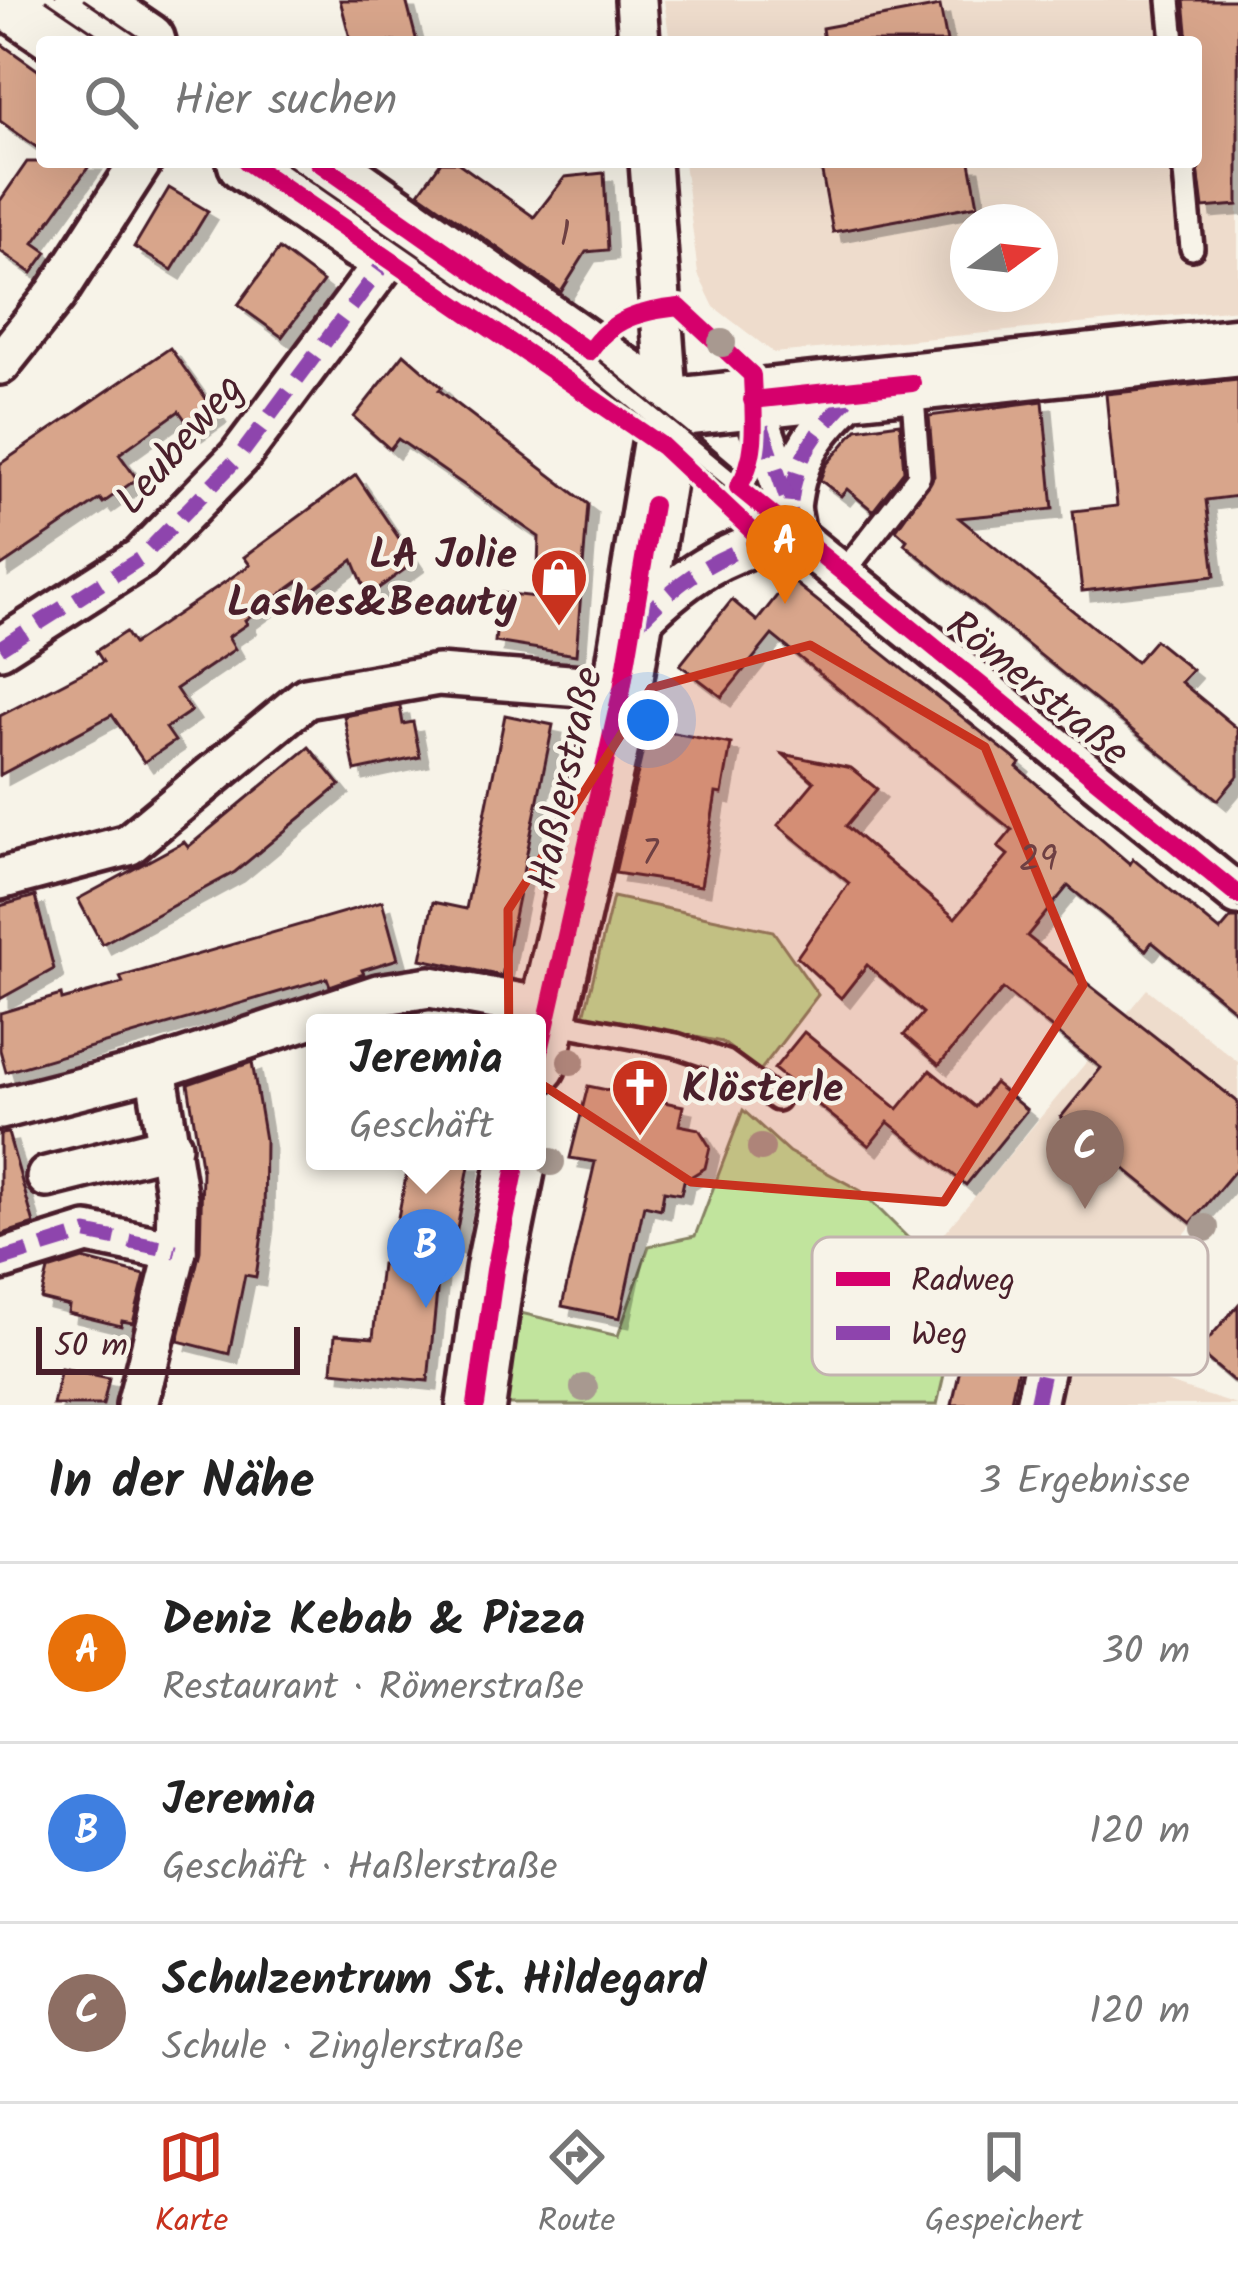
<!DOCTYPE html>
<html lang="de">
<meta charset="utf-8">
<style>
:root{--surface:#fff;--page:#f6f6f6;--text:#222;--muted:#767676;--line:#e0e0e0;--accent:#c8321e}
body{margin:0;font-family:Kalam,sans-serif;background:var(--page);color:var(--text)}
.compass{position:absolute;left:950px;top:204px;width:108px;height:108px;border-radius:50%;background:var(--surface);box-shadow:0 12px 48px #0002;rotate:75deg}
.scale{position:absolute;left:36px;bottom:30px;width:264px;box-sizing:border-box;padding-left:12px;border:6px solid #4a1f2b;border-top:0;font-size:33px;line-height:42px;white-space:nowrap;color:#4a1f2b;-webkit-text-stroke:9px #f7f3e8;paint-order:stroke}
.you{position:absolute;left:648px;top:720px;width:42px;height:42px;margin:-30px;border:9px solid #fff;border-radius:50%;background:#1a73e8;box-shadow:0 0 0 18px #1a73e833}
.badge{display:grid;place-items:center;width:78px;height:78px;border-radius:50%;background:var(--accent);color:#fff;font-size:39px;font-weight:700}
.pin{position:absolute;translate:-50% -99px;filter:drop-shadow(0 3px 6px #0008)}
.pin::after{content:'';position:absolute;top:63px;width:42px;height:36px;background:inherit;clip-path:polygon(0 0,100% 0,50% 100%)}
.popup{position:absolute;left:306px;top:1014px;width:240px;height:156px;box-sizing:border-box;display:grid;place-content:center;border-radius:12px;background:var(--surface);filter:drop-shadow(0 3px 9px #0005);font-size:39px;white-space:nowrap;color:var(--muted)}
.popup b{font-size:45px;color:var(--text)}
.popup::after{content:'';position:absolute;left:50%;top:100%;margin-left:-24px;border:24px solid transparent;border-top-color:var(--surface)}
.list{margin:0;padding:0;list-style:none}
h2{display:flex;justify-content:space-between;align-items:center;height:156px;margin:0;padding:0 48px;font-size:51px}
h2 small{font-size:39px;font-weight:400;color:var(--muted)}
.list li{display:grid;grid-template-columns:78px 1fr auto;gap:36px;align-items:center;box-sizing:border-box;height:180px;padding:0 48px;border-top:3px solid var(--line)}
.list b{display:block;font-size:45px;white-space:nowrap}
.list p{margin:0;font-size:39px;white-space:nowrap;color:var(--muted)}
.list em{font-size:39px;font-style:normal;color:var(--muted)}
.icon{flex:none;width:66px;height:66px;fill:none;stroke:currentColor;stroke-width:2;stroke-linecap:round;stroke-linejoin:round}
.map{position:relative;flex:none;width:1238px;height:1405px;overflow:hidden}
.search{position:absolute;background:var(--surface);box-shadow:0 12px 48px #0002;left:36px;right:36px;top:36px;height:132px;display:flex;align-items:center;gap:30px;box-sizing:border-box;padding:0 42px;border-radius:12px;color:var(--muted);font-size:45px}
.sheet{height:696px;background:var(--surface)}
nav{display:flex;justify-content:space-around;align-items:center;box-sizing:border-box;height:168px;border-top:3px solid var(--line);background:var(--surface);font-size:33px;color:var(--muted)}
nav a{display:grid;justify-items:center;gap:6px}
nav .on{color:var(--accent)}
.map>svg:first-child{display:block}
.built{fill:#eedccc;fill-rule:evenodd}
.green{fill:#c1e49d;stroke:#868264;stroke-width:3}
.building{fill:#d8a58b;stroke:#4a1f2b;stroke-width:3;filter:url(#shadow)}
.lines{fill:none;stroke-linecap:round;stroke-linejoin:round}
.lane-casing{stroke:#4a1f2b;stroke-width:30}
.street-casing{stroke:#4a1f2b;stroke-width:48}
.secondary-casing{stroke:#4a1f2b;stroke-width:66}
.lane{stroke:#f7f3e8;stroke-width:21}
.street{stroke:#f7f3e8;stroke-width:39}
.secondary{stroke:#f7f3e8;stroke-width:57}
.tram{stroke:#4a1f2b;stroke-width:3}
.quiet{stroke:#8e44ad;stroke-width:15;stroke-dasharray:30 15;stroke-linecap:butt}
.cycleway-casing{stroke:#f7f3e8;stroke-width:26}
.cycleway{stroke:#d6006c;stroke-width:18}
.tree{fill:#a89990}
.marked{fill:#c8321e;fill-opacity:0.2;stroke:#c8321e;stroke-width:9;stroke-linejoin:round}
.labels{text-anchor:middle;stroke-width:9;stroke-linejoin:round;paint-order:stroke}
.number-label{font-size:36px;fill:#6e4043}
.street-label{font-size:42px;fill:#4a1f2b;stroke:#f7f3e8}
.poi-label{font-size:42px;font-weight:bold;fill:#4a1f2b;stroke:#f7f3e8;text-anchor:end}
.key{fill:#f7f3e8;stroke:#c3b3af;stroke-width:3}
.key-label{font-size:33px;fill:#4a1f2b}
</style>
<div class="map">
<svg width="1238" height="1405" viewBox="0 0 1238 1405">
<defs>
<filter id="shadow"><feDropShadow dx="9" dy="9" stdDeviation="0" flood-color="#0004"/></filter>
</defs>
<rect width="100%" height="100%" fill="#f7f3e8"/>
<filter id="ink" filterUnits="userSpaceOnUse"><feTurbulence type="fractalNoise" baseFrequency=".00833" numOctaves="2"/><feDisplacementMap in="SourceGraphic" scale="24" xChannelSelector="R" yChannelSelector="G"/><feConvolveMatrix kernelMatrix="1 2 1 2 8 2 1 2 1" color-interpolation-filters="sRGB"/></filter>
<g filter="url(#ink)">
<g class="built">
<path d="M664 0H1238V309L774 353 714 307 698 274 684 162H1196V42H670ZM968 222H1040V294H968Z"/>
<polygon points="1147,989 1238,1062 1238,1169 1084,1356 1237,1405 1042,1405 1046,1336 923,1287 932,1248"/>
</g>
<g class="green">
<polygon points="613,897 773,931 818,995 760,1071 722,1042 584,1016"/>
<polygon points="743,1110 789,1152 861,1191 911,1241 922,1292 960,1305 937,1405 506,1405 521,1313 618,1336 649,1246 695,1236"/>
</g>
<g class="building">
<polygon points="340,0 406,0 417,42 351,42"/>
<polygon points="1184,0 1238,0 1238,205 1203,208 1196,153 1196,42 1188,42"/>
<polygon points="940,6 947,42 824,42 822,28"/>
<polygon points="0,43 42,73 42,151 0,121"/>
<polygon points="27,162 92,162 34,243 47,252 32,273 0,251 0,201"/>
<polygon points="441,162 457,162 534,217 565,177 604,173 608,250 586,252 561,292 419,193"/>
<polygon points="820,162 970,162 978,205 833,232"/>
<polygon points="169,188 208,211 172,270 134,247"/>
<polygon points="279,249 323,282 282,337 238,305"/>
<polygon points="170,348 217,414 193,431 179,411 119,454 137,479 103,503 100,499 0,567 0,464"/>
<polygon points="404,354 442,387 439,390 588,504 576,655 495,642 500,593 537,597 539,537 398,439 390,449 354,417"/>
<polygon points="1238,380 1238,496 1206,500 1215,576 1082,591 1073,511 1117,506 1106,394"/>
<polygon points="1043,401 1053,509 959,518 1136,662 1155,640 1192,670 1181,682 1238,729 1238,776 1218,800 904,544 907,540 896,530 934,476 929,416"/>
<polygon points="900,423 904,471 873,511 847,489 841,496 820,480 826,465 857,429"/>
<polygon points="356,475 415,562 368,596 353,560 308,593 299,581 245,620 247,624 228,637 235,649 176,689 191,711 166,728 175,741 144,762 112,715 0,775 0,716 103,662 96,651 125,632 133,644 250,565 244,557"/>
<polygon points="790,579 1020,763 1017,767 1130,864 1133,859 1220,931 1231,918 1238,918 1238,1013 1152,942 1146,950 1068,886 1027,936 1238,1102 1238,1167 1191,1223 1061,1117 1101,1068 1003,989 939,1065 904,1035 923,1013 867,965 841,998 797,957 849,883 778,825 814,782 783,754 851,768 877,789 846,826 955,918 1008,855 998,847 1012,830 772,635 722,697 680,665 732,600 757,621"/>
<polygon points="400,706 403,724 413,722 420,757 355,771 344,716"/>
<polygon points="505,715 553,725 502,976 421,959 433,902 466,909"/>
<polygon points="648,728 731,744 722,794 716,793 701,886 615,873"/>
<polygon points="309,747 340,785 235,872 102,944 78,899 184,842 188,847"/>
<polygon points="35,896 54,969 0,999 0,906"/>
<polygon points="382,901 398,959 362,970 364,974 330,986 327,978 6,1072 0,1050 0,1013 61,995 62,1000 123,983 120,977"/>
<polygon points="804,1032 898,1109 930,1070 975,1107 994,1083 1027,1110 966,1185 888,1122 869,1146 774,1069"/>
<polygon points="252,1062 265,1140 264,1220 256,1277 245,1275 229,1354 178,1341 200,1251 202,1171 188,1084"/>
<polygon points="588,1086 683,1106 679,1125 699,1129 710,1147 705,1168 684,1181 681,1194 664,1191 661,1209 644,1205 620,1318 562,1306 595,1162 570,1158"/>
<polygon points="8,1133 34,1224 0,1235 0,1134"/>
<polygon points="409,1161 470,1161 454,1245 442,1242 428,1381 332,1371 335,1335 373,1338 381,1264 389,1264"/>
<polygon points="933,1256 977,1275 964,1304 921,1286"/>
<polygon points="83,1259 145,1275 133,1323 122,1321 121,1326 68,1313 69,1306 41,1299 48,1270"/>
<polygon points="1238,1305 1238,1385 1198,1351"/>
<polygon points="969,1328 1024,1340 1010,1405 952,1405"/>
<polygon points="61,1368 109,1378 103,1405 53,1405"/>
</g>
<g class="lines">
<defs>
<g id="lane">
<polyline points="1169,0 1173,42"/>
<polyline points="1184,162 1192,248"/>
<polyline points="670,430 793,534"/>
<polyline points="843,573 919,476 912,385"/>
<polyline points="547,1021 676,1045 726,1062 777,1099"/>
</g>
<g id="street">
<polyline points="636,0 639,42"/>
<polyline points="650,162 668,408"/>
<polyline points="0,364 56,294 141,162"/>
<polyline points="752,400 790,508 795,536"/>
<path d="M790 508C796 451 818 429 857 390"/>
<polyline points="795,536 1238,895"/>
<path d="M632 629C680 578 725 547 795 536"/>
<polyline points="0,648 141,558 239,457 388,258"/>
<polyline points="0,879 128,845 306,698 438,675 622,689"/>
<polyline points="0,1109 156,1069 378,995 430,987 549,1009"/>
<polyline points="47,1177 171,1146"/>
<polyline points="0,1260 87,1233 176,1251"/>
<polyline points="137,1405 176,1251 177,1198 156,1069"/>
<polyline points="1036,1405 1051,1335"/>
</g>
<g id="secondary">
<polyline points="10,0 71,42"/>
<polyline points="84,0 146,42"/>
<polyline points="247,162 362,241"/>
<polyline points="318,162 668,408 1238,347"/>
<polyline points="537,1064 622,689 668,408"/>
<polyline points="476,1405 495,1270 517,1161"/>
</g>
</defs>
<use href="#lane" class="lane-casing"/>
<use href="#street" class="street-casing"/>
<use href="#secondary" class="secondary-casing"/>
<use href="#lane" class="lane"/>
<use href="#street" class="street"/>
<use href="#secondary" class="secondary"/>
<g class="tram">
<polyline points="46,0 108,42"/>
<polyline points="84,0 146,42"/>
<polyline points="283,162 579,367 1238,907"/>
<polyline points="318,162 589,352 1238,884"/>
</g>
<g class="quiet">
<path d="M791 502C796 453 821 426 855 392"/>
<path d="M637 624C682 576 728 546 795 536L790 508 762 427"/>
<polyline points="0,648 141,558 239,457 388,258"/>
<polyline points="0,1260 87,1233 176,1251"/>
<polyline points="1036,1405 1051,1335"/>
</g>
<defs>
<g id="cycleway">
<polyline points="247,162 662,446 763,541 795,536"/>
<path d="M318 162 589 352C611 318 642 311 679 307L752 375C753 411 760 456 738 487L1238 895"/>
<polyline points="752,400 912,383"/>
<polyline points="537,1064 622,689 653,505"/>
<polyline points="476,1405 495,1270 517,1161"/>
</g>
</defs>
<use href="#cycleway" class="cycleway-casing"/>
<use href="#cycleway" class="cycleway"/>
</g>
<g class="tree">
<circle cx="722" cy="343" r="14"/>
<circle cx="571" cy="1061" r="14"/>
<circle cx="761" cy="1148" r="14"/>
<circle cx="551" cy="1162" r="14"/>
<circle cx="1205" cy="1228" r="14"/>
<circle cx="1095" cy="1351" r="14"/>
<circle cx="584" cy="1388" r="14"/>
</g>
</g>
<path class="marked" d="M810 645 985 747 1083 985 944 1202 691 1182 509 1063 508 910 651 688Z"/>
<defs>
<symbol id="shop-pin" viewBox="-11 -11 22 30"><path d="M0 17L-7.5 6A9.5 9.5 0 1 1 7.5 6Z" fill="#c8321e" stroke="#f7f3e8"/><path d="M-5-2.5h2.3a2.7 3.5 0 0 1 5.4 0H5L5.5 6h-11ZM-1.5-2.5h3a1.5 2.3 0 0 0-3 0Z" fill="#fff"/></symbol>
<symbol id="church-pin" viewBox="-11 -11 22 30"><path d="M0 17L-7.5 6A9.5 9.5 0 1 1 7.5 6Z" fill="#c8321e" stroke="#f7f3e8"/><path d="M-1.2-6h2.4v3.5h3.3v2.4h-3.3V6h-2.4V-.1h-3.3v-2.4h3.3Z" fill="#fff"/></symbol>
</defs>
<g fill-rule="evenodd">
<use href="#shop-pin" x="526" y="544" width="66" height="90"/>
<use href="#church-pin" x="607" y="1054" width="66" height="90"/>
</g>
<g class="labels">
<g class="number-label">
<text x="565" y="246">1</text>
<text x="650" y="865">7</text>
<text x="1038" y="871">29</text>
</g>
<g class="street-label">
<text transform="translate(178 443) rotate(-49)" y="15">Leubeweg</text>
<text transform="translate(1039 687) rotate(39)" y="15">Römerstraße</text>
<text transform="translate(564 778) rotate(-78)" y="15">Haßlerstraße</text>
</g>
<g class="poi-label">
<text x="517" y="568">LA Jolie<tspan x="517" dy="48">Lashes&amp;Beauty</tspan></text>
<text x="682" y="1102" text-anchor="start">Klösterle</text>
</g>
</g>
<rect x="812" y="1237" width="396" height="138" rx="18" class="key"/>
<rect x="836" y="1272" width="54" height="14" fill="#d6006c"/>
<rect x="836" y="1326" width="54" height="14" fill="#8e44ad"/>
<g class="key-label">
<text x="911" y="1291">Radweg</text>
<text x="911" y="1345">Weg</text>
</g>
</svg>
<svg class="compass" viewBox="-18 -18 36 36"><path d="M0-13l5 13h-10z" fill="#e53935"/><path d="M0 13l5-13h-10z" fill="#767676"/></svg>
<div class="scale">50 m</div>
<div class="you"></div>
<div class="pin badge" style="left:785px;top:604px;background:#e8710a">A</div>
<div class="pin badge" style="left:426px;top:1308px;background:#3f7fe0">B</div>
<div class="popup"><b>Jeremia</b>Geschäft</div>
<div class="pin badge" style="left:1085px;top:1209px;background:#8d6e63">C</div>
<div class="search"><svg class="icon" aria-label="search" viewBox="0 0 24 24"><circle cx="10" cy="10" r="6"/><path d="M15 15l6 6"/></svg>Hier suchen</div>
</div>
<section class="sheet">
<h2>In der Nähe<small>3 Ergebnisse</small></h2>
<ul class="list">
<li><span class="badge" style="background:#e8710a">A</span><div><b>Deniz Kebab &amp; Pizza</b><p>Restaurant · Römerstraße</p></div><em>30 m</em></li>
<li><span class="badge" style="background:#3f7fe0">B</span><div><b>Jeremia</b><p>Geschäft · Haßlerstraße</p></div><em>120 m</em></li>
<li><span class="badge" style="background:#8d6e63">C</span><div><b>Schulzentrum St. Hildegard</b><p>Schule · Zinglerstraße</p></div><em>120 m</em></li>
</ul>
</section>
<nav>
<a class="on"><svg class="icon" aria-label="map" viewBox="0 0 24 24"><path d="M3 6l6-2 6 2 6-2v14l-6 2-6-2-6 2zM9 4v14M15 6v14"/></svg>Karte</a>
<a><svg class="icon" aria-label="directions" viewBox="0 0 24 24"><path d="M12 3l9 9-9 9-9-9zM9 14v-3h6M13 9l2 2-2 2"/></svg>Route</a>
<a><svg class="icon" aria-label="saved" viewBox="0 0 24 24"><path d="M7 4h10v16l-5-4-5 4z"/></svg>Gespeichert</a>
</nav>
